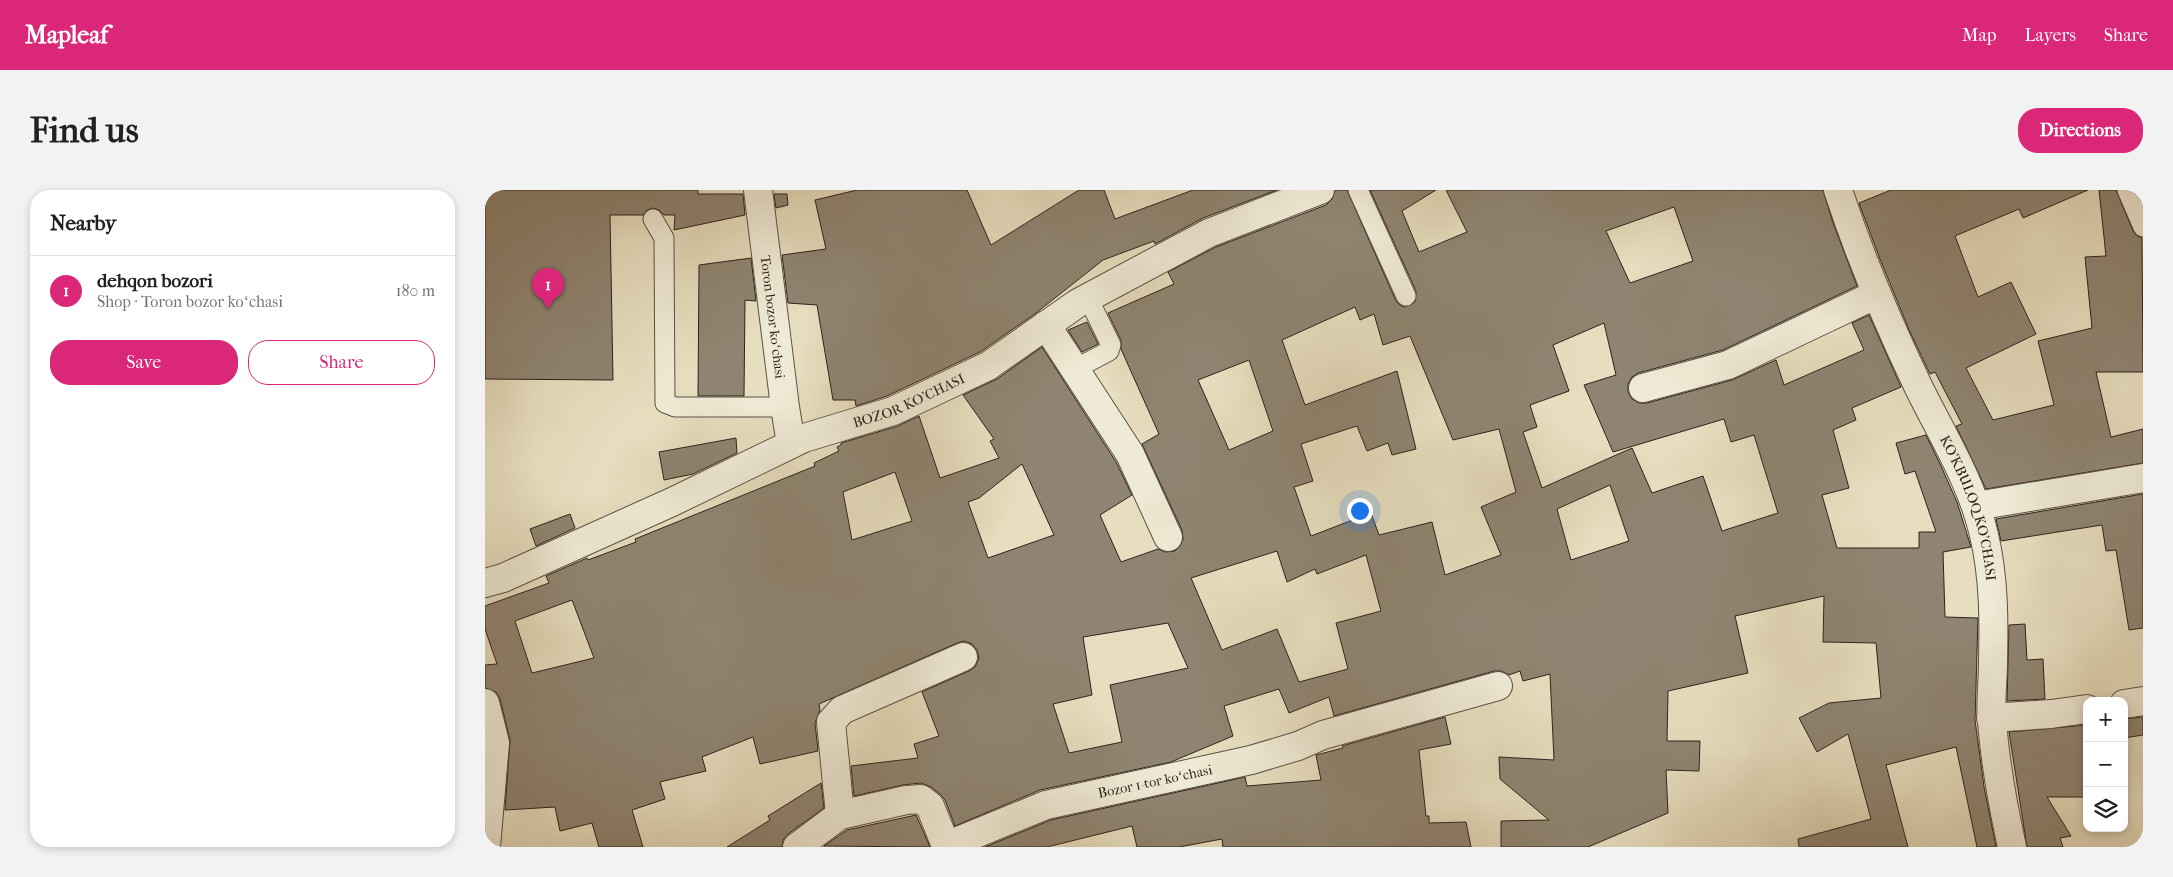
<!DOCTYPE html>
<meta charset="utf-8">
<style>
:root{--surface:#fff;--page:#f2f2f2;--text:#202124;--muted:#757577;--line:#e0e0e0;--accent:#db2777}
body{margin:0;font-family:"IM FELL French Canon",serif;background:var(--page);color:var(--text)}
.controls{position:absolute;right:15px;bottom:15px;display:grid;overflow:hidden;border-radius:10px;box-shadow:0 2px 8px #0003}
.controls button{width:45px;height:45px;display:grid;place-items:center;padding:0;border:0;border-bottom:1px solid var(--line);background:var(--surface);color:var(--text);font:25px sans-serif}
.you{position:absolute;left:874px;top:320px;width:18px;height:18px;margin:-12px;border:4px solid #fff;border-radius:50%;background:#1a73e8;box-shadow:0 0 0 8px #1a73e833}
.badge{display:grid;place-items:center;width:32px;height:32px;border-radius:50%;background:var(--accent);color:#fff;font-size:16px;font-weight:700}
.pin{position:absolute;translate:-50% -41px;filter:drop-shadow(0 1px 2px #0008)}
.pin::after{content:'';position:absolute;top:26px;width:18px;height:15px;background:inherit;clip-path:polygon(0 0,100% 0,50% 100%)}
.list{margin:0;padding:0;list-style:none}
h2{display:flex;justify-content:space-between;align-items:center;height:65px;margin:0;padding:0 20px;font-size:21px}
h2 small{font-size:16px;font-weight:400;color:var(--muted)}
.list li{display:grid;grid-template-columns:32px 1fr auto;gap:15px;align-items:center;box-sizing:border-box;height:70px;padding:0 20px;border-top:1px solid var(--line)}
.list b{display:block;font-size:19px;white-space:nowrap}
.list p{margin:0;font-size:16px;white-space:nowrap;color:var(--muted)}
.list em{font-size:16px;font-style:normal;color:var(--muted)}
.actions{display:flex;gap:10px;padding:15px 20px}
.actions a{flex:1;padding:11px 0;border:1px solid var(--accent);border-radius:20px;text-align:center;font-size:18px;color:var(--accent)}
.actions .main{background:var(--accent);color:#fff}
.icon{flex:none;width:28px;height:28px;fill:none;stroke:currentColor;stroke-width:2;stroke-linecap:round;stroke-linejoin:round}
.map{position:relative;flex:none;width:1658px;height:657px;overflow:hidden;border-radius:20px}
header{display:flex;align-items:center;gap:30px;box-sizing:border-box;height:70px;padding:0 25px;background:var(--accent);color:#fff}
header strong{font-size:24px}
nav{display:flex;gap:28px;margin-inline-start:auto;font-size:18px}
.intro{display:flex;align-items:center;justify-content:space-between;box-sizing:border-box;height:120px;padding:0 30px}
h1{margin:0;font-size:35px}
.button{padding:12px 22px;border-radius:20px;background:var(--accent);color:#fff;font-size:18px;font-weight:700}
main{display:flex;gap:30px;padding:0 30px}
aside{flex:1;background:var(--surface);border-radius:20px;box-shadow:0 2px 8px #0003}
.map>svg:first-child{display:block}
.building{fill:#8f8471;stroke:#2f221c;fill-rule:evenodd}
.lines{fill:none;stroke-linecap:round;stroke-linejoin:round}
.lane-casing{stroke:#5d5145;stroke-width:21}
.street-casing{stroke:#5d5145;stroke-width:30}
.lane{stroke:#efead5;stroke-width:19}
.street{stroke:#efead5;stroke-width:28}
.labels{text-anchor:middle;stroke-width:4;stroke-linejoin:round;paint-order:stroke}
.street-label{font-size:14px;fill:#2f221c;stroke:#efead5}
</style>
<header>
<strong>Mapleaf</strong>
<nav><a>Map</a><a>Layers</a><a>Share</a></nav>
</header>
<div class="intro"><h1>Find us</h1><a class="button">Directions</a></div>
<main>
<aside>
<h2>Nearby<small></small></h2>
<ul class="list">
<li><span class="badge">1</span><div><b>dehqon bozori</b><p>Shop · Toron bozor koʻchasi</p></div><em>180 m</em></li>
</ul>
<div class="actions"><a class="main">Save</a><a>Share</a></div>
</aside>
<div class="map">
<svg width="1658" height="657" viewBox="0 0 1658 657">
<rect width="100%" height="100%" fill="#e7debf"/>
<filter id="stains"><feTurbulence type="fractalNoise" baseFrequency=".004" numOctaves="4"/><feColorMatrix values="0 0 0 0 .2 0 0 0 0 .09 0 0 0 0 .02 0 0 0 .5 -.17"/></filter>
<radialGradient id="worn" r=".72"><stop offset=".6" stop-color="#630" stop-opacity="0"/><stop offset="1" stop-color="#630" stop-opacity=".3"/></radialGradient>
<g class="building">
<polygon points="0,0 213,0 213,4 258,4 260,25 189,40 190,25 179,25 174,20 168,18 162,20 158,25 125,25 128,190 0,189"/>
<polygon points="372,0 482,0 506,55 594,0 619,0 630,29 708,0 792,0 718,28 670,54 669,51 618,70 551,123 495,162 402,206 371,216 370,210 348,210 332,115 303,113 297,65 341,59 330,10"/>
<path d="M850 0H862L911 111 915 115 920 117 930 112 931 101 885 0H951L917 21 934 62 982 42 961 0H1338L1347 30 1372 96 1238 160 1153 183 1147 187 1143 194V202L1147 209 1154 213H1162L1247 190 1291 170 1299 195 1379 160 1367 133 1384 125 1416 197 1367 218 1371 230 1348 240 1364 298 1337 305 1352 358H1434V342H1451L1430 281 1420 284 1411 253 1441 245 1456 276 1472 312 1486 357 1458 362 1460 427 1493 428 1490 530 1499 597 1511 657H1492L1471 557 1401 575 1423 657H1314L1313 649 1386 629 1363 544 1332 562 1314 528 1344 513 1396 508 1391 453 1338 452 1339 406 1250 426 1263 483 1183 501 1182 551H1215L1214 581 1181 580 1183 623 1103 657H1016V631L1064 630 1015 589 1014 567 1069 570 1065 484 1038 491 1035 481 1024 485 1016 481H1009L849 526 844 507 804 523 794 499 739 516 748 546 686 572 555 600 470 636 460 610 455 604 446 597 436 593 418 595 369 606 366 576 433 568 429 554 454 546 437 502 484 481 490 477 494 468 492 460 487 454 479 451 472 453 334 514 335 521 330 533 333 561 275 574 268 547 217 567 221 581 175 592 180 609 147 620 158 657H114L107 633 75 641 70 617 20 620 25 550 15 509 11 502 0 498V475L12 474 0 439V416L64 393 61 386 102 368 103 370 151 352 150 349 330 276 329 273 354 261 352 257 356 255V253L413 236 434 226 455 288 514 268 505 251 509 249 478 205 512 189 557 157 631 272 647 305 615 325 636 372 673 359 681 362 690 361 695 356 698 349 697 340 657 254 674 244 636 159V150L623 123 689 94 683 82 731 57 841 15 847 9ZM1189 17 1208 71 1145 93 1121 41ZM870 117 875 130 889 124 898 155 925 146 968 250 1014 239 1031 302 996 317 1016 365 960 385 947 332 894 345 886 323 826 346 809 297 828 291 816 254 872 236 882 261 903 253 907 265 931 259 912 181 820 215 797 150ZM1119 133 1131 185 1099 195 1128 262 1239 229 1246 252 1269 245 1293 323 1237 341 1218 286 1167 303 1147 258 1057 298 1038 242 1052 237 1045 215 1084 201 1068 155ZM764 170 788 241 744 260 713 190ZM537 274 569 345 503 368 483 312 494 308ZM410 282 427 331 367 350 358 302ZM1125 295 1144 351 1086 370 1072 319ZM792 361 802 392 830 379 832 384 881 365 896 421 851 433 863 479 814 492 792 439 737 460 706 388ZM87 410 109 468 47 483 30 431ZM683 433 703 478 625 495 637 552 584 563 568 514 607 505 598 447Z"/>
<polygon points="1406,0 1603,0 1538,28 1534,19 1470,46 1493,107 1526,92 1551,144 1481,178 1508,230 1569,215 1553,151 1607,138 1600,67 1621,66 1614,0 1631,0 1648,41 1652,46 1657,48 1658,182 1611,182 1626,247 1658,239 1658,273 1501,299 1471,236 1477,234 1450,182 1445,184 1425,142 1395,69 1374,13"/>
<polygon points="289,4 302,4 303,15 291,18"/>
<polygon points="266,68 271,111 260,110 259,206 213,206 214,75"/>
<polygon points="602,132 613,154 597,162 583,140"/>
<polygon points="251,248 252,263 208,284 179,290 174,262"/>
<polygon points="1658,304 1658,438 1644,440 1631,360 1621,361 1617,335 1516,351 1511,329"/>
<polygon points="85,324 90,338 51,356 45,339"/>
<polygon points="1540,434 1542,470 1558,469 1560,509 1522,511 1524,435"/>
<polygon points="960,527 966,554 934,560 941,626 944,626 944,633 981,632 986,657 738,657 737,649 694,657 652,657 647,636 562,657 500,657 566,630 760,587 762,596 836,590 831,565 858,558 857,556"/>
<polygon points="1658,527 1658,545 1639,548 1639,529"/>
<polygon points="1602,535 1602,607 1562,607 1586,646 1575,648 1578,657 1542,657 1524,542"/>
<polygon points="336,593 339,618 303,644 298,650 297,657 242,657 285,630 283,626"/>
<polygon points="431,625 445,657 339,656 362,640"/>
</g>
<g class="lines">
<defs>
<g id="lane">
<polyline points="873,0 921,106"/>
<polyline points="1642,0 1658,37"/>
<polyline points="168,29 179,48 180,213 190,217 300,217"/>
<polyline points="590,179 624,161 626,155 603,108"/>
</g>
<g id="street">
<polyline points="273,0 300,217 306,254"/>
<path id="s1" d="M1353 0C1375 67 1403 133 1433 196 1457 245 1487 292 1499 345 1509 387 1509 430 1508 473 1508 492 1505 511 1507 530 1510 573 1518 616 1527 657"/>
<polyline points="561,135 645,264 683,347"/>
<polyline points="1158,198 1243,175 1392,104"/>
<polyline points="1491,316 1658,288"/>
<path id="s2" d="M0 393 18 388 187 312 319 248 408 221 503 176 593 113 724 43 835 0"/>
<polyline points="0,513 10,553 1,657"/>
<polyline points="1639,514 1658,511"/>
<polyline points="1506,528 1566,524 1602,519"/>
<polyline points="355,625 346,532 357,520 478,467"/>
<polyline points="312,657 355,625 421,610 436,609 445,616 461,656 561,615 766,570 813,556 838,545 1013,496"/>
</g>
</defs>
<use href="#lane" class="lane-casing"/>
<use href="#street" class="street-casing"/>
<use href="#lane" class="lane"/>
<use href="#street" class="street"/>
</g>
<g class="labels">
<g class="street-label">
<text transform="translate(288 127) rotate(83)" y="5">Toron bozor koʻchasi</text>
<text dy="5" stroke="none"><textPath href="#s2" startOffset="462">BOZOR KO'CHASI</textPath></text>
<text dy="5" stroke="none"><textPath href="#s1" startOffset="345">KO'KBULOQ KO'CHASI</textPath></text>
<text transform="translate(670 591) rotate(-12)" y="5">Bozor 1-tor koʻchasi</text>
</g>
</g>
<rect width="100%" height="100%" filter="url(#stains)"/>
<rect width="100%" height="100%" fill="url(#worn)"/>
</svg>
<div class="controls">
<button>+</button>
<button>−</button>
<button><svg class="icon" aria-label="layers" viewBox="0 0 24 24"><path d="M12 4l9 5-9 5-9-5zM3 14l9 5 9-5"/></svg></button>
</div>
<div class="you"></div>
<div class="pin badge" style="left:63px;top:119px">1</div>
</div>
</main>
